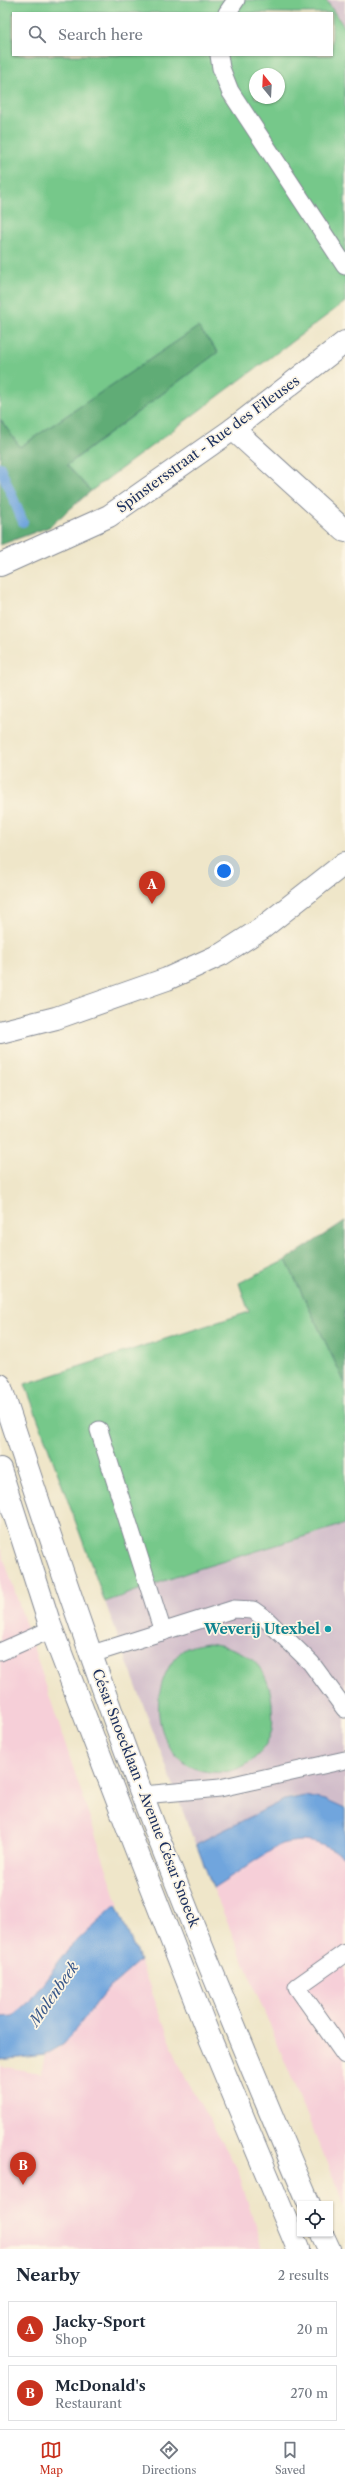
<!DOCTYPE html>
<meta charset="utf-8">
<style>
:root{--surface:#fff;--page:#f6f6f7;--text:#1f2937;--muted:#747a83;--line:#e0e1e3;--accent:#c8321e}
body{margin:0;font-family:"Libre Caslon Text",serif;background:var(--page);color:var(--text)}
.controls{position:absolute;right:12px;bottom:12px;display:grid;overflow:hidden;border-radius:0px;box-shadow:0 1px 3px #0004}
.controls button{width:36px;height:36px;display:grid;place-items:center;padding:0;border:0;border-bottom:1px solid var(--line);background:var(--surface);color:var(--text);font:20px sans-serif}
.compass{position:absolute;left:249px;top:68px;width:36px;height:36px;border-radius:50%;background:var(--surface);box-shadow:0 1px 3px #0004;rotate:342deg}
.you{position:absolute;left:224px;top:871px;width:14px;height:14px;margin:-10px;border:3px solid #fff;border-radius:50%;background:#1a73e8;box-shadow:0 0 0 6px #1a73e833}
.badge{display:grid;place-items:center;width:26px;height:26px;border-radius:50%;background:var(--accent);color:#fff;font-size:13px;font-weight:700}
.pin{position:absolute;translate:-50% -33px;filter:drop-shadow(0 1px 2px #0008)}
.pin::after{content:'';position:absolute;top:21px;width:14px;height:12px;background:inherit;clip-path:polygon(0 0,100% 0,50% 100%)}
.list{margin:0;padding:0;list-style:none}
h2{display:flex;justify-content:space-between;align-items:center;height:52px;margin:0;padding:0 16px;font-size:17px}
h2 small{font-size:13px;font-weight:400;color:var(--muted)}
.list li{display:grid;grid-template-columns:26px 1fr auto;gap:12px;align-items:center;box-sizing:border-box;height:56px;margin:0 8px 8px;padding:0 8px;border:1px solid var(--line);border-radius:0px}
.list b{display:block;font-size:15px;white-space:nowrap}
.list p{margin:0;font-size:13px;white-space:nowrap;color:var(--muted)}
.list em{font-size:13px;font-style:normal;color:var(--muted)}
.icon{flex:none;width:22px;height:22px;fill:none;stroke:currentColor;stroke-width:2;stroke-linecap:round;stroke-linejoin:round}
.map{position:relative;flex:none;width:345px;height:2249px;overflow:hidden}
.search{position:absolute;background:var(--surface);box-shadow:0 1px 3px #0004;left:12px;right:12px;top:12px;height:44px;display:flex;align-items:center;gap:10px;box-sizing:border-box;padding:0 14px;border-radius:0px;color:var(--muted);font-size:15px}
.sheet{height:180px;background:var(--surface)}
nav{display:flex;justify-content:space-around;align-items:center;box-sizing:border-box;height:56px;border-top:1px solid var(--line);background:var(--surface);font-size:11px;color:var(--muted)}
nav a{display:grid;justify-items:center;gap:2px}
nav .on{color:var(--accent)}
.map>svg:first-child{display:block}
.built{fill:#f6cfd8}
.industrial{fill:#d1bdca}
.green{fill:#76c88a;stroke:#487c74;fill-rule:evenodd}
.forest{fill:#60ac76;stroke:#3e6e6a}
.water{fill:#70a5dd;stroke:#466a9e}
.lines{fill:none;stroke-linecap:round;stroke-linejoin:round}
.stream{stroke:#70a5dd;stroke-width:10}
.lane-casing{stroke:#858a94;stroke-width:19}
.street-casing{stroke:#858a94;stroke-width:24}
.primary-casing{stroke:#858a94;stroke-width:24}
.lane{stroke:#fff;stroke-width:17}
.street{stroke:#fff;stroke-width:22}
.primary{stroke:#fff;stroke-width:22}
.culture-dot{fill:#0f9aa8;stroke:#fcf5e5;stroke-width:1.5}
.labels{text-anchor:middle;stroke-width:3.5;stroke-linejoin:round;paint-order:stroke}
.street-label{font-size:14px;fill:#1b2f5e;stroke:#fcf5e5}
.culture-label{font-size:14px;font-weight:bold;fill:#0d838f;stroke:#fcf5e5;text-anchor:end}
.water-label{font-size:15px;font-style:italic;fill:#39588a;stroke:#fcf5e5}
</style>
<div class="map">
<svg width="345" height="2249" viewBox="0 0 345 2249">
<rect width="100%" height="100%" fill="#fcf5e5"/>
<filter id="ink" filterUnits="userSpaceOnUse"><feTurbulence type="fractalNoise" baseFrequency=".025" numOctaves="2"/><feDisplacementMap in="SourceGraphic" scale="8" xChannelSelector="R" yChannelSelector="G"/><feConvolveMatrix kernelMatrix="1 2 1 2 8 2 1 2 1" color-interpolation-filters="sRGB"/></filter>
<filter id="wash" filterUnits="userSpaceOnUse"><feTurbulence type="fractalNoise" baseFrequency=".012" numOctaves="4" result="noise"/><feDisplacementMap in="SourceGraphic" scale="16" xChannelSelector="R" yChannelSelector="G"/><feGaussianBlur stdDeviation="0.9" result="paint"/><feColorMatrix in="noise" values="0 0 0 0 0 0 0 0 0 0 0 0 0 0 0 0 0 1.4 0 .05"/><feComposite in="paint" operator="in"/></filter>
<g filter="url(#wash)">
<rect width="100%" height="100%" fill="#efe6c9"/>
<g class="built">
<polygon points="0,1547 119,1906 116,1905 68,1949 25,2007 13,2016 0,2017"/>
<polygon points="294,1841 317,1841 345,1857 345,2207 213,1888 281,1844"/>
<polygon points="140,1961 181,2069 238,2170 262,2249 0,2249 0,2066 41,2073 45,2055 61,2047 107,1990"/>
</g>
<g class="industrial">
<polygon points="326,0 345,0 345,28"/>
<polygon points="345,1524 345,1808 305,1796 291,1797 195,1844 105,1602 195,1570"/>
</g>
<g class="green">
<path d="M0 0H326L345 28V302L91 491 66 466 218 352 198 327 20 447 0 419ZM13 13H332V55H13ZM255 74H279V98H255Z"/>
<polygon points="286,1260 345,1383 345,1524 195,1570 105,1602 25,1384 249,1312 239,1283"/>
<path d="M208 1643C245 1648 268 1663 272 1703 272 1712 274 1724 271 1733 265 1750 252 1765 234 1770 171 1786 141 1716 169 1667 173 1660 180 1651 187 1648 194 1645 201 1644 208 1643Z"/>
</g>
<g class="forest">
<polygon points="198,327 218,352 67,465 91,491 49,527 0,545 0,419 20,447"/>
<polygon points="345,1221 345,1383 286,1260"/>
</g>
<g class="water">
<path d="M305 1796 325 1800 345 1809V1857C319 1843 311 1837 281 1844L213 1888 196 1844 284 1800Z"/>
<polygon points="116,1905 140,1961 107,1990 64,2044 45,2055 0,2060 0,2017 13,2016 28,2003 68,1949"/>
</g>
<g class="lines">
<polyline class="stream" points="0,467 23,522"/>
</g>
</g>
<g filter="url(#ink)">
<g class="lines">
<defs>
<g id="lane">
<polyline points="227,13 236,0"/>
<polyline points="219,55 221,68 230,91 345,266"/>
<polyline points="99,1430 163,1632"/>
<polyline points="0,1652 52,1629"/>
<polyline points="92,1654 234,1609 253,1610 267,1620 311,1663 345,1709"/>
<polyline points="143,1795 220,1788 345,1760"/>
<polyline points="345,1953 297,1987 345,2055"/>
</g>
<g id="street">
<polyline points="233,429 345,531"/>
<polyline points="0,565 109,516 233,429 345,342"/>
</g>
<g id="primary">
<polyline points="0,1032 56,1018 167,979 222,954 261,929 345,863"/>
<path d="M0 1385C46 1526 93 1666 146 1805 197 1939 253 2072 309 2204"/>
<polyline points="0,1469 50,1625 132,1839 207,2031 298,2249"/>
<polyline points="322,2234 329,2249"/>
</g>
</defs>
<use href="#lane" class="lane-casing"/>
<use href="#street" class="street-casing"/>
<use href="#primary" class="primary-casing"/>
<use href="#lane" class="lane"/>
<use href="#street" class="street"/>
<use href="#primary" class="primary"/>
</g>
</g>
<circle class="culture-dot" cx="328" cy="1629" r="4"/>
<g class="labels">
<g class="street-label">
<text transform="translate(208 444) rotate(-36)" y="5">Spinstersstraat - Rue des Fileuses</text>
<text transform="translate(146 1798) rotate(69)" y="5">César Snoecklaan - Avenue César Snoeck</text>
</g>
<g class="culture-label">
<text x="320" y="1634">Weverij Utexbel</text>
</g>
<g class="water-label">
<text transform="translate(54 1994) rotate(-55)" y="5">Molenbeek</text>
</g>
</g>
</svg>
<div class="controls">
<button><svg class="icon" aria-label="locate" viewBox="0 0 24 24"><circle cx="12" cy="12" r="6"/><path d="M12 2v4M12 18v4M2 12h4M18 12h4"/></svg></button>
</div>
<svg class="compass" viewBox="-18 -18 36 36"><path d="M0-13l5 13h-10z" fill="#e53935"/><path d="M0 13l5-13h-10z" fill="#747a83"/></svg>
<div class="you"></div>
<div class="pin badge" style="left:152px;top:904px">A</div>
<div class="pin badge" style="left:23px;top:2185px">B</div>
<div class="search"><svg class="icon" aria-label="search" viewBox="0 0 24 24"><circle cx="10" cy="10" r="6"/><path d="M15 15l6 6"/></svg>Search here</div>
</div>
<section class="sheet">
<h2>Nearby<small>2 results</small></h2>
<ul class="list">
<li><span class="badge">A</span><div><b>Jacky-Sport</b><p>Shop</p></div><em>20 m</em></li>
<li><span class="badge">B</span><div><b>McDonald's</b><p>Restaurant</p></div><em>270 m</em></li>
</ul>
</section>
<nav>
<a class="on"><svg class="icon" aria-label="map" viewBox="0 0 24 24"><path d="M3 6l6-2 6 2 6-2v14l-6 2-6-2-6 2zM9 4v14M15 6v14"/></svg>Map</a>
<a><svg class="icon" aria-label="directions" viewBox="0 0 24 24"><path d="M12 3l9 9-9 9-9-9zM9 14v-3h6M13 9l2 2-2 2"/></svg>Directions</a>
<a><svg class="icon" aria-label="saved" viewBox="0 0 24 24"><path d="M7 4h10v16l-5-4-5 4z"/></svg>Saved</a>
</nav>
